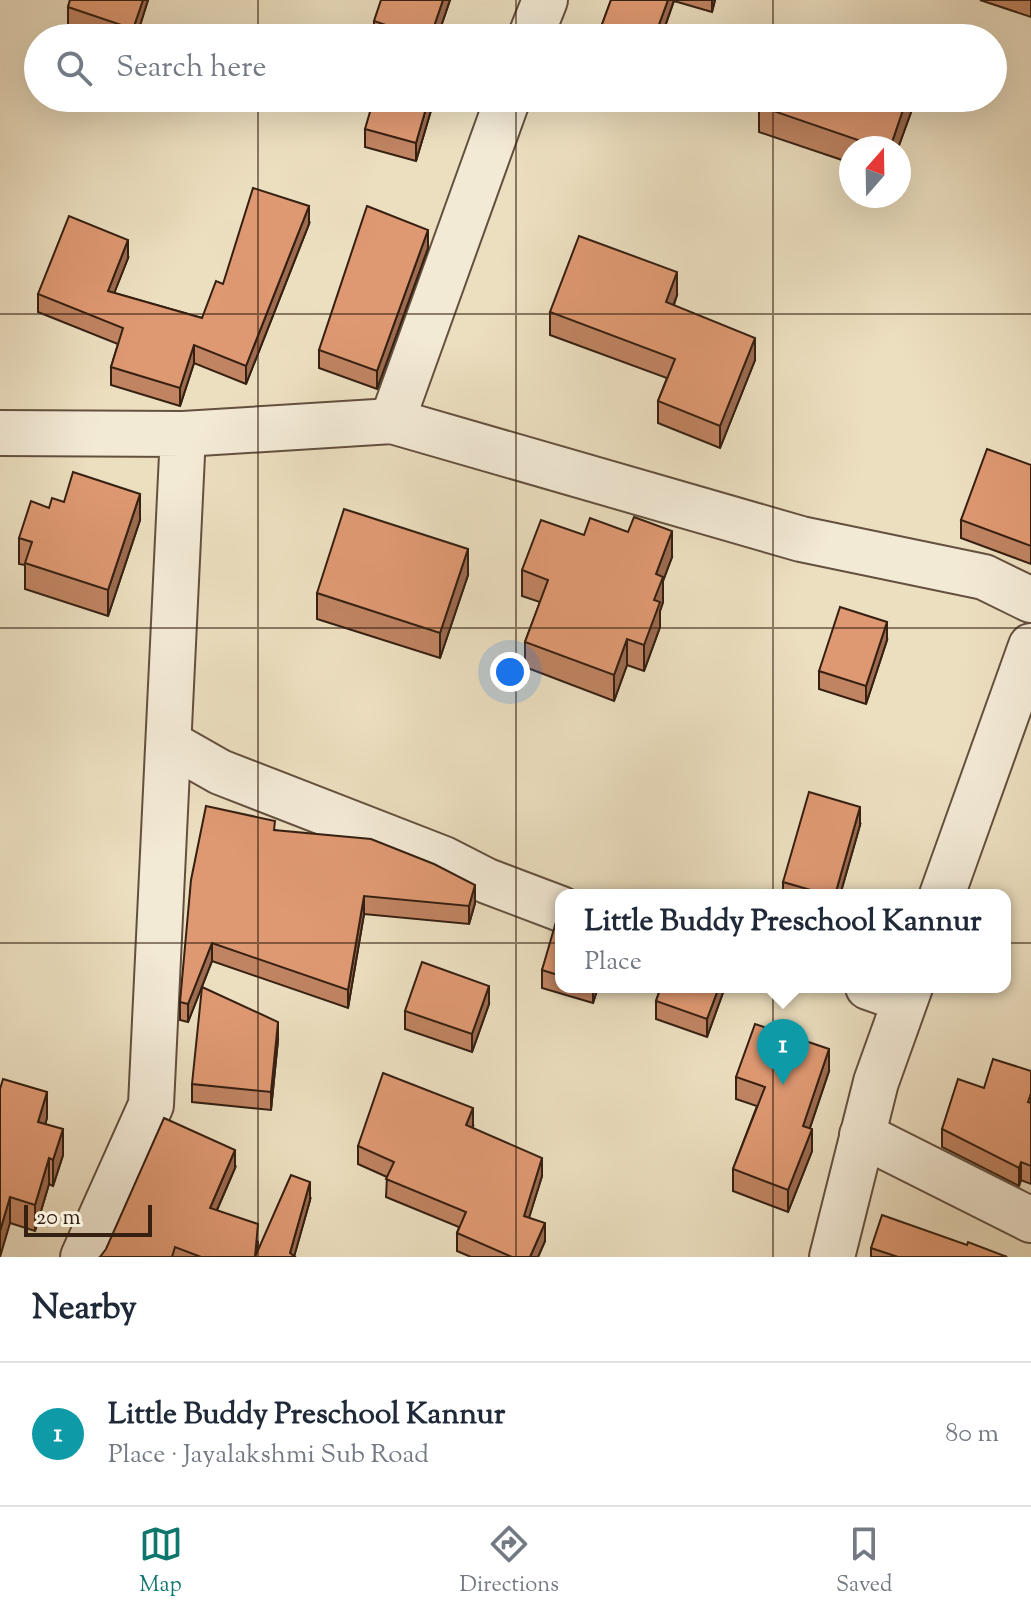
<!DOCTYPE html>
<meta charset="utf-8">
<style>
:root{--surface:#fff;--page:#f2f2f3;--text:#1f2937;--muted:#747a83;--line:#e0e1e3;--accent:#0f766e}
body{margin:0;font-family:"Sorts Mill Goudy",serif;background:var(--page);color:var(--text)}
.compass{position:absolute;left:839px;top:136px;width:72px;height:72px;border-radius:50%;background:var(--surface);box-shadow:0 8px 32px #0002;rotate:20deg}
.scale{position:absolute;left:24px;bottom:20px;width:128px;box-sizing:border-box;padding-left:8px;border:4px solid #362012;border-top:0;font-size:22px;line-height:28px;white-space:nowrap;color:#362012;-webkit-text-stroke:6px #f3ead6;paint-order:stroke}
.you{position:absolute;left:510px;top:672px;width:28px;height:28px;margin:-20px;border:6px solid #fff;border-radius:50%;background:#1a73e8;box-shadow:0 0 0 12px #1a73e833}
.badge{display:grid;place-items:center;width:52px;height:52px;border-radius:50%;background:var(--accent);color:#fff;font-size:26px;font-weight:700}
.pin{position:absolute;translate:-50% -66px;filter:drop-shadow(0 2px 4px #0008)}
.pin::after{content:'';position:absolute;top:42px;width:28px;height:24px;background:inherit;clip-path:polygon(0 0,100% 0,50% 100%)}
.popup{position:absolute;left:555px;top:889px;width:456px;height:104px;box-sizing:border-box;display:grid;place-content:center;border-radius:16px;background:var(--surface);filter:drop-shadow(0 2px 6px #0005);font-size:26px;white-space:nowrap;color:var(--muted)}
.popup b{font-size:30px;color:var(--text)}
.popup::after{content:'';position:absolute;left:50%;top:100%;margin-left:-16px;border:16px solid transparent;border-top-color:var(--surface)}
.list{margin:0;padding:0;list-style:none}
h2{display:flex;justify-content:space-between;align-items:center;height:104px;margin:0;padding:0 32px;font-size:34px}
h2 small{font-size:26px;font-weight:400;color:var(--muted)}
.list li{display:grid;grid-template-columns:52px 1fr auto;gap:24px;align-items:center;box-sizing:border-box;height:144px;padding:0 32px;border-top:2px solid var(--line)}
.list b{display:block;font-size:30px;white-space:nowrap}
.list p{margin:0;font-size:26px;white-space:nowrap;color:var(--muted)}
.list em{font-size:26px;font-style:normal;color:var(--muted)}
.icon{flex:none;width:44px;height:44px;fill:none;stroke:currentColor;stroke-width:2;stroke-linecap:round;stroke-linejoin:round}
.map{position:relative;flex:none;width:1031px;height:1257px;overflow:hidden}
.search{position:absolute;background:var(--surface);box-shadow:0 8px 32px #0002;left:24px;right:24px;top:24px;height:88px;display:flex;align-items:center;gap:20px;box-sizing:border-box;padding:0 28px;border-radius:44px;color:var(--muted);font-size:30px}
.sheet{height:248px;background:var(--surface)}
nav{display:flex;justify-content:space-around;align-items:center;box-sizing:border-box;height:112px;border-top:2px solid var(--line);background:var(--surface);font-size:22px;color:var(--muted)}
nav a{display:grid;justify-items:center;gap:4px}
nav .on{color:var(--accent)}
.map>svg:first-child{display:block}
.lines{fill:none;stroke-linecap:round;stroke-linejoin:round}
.minor-casing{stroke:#64503e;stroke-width:48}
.minor{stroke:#f3ead6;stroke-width:44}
.wall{fill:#c08462;stroke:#362012;stroke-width:2}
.shaded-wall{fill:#9c6b50;stroke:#362012;stroke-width:2}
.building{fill:#df9972;stroke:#362012;stroke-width:2}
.grid{fill:none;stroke:#362012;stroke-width:2;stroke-opacity:0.55}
</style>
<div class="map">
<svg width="1031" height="1257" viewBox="0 0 1031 1257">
<rect width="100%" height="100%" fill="#ecdfc0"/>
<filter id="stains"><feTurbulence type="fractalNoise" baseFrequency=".0025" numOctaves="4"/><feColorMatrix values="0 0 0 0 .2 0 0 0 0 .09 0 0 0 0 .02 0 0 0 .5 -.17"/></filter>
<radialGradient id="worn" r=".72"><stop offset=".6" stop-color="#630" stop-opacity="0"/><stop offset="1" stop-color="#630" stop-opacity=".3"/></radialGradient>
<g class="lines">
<defs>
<g id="minor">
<polyline points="530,38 545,0"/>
<polyline points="392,421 508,98"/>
<polyline points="0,433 183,434 151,1105 83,1257"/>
<polyline points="183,434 392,421 801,539 984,577 1031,600"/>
<polyline points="169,743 220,772 444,859 487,881 561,909"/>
<polyline points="942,895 1031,646"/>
<polyline points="868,987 905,1000"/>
<polyline points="862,1135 1031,1220"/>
<polyline points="832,1257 876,1082 910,987"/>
</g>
</defs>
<use href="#minor" class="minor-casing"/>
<use href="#minor" class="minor"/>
</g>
<g class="wall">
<polygon points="70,0 148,0 136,38 107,38 68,25 68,7"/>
<polygon points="450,0 437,38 374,38 374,21"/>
<polygon points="611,0 715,0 712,12 674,1 661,38 597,38"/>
<polygon points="980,0 1031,0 1031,17"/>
<polygon points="432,98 432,107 416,161 365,147 365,129"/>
<polygon points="914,98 914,104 898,148 851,148 851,163 759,132 759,106"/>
<polygon points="309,224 246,384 194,363 180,406 111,385 111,367 118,344 38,312 38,294 128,258 114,293 202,318 223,284"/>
<polygon points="428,248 377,389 319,368 319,350"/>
<polygon points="677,295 674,305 755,360 720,448 658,423 658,401 667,378 550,335 550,312"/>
<polygon points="1031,465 1031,564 961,538 961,520"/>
<polygon points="64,502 140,520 108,616 25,589 25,565 19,564 19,538 49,508"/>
<polygon points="584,535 672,557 663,581 663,602 660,611 660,627 644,671 627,665 614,701 525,667 525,642 540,602 522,596 522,570"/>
<polygon points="468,575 440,658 317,619 317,593"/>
<polygon points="887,640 866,704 819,689 819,671"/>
<polygon points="860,825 840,895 783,895 783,882"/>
<polygon points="275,830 475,903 469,924 364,914 348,1008 212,961 188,1022 180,1020 180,1002"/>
<polygon points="561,916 561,987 598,987 593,1003 542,988 542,970"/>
<polygon points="661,987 725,987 707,1037 656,1019 656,1001"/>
<polygon points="489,1004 472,1052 405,1029 405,1011"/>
<polygon points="278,1040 271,1110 192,1102 192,1084"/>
<polygon points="829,1071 810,1128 812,1151 788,1212 733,1191 733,1169 757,1106 736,1099 736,1077"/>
<polygon points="1031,1071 1031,1184 1021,1180 1019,1186 942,1147 942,1129 984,1088"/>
<polygon points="0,1089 47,1118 45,1124 63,1155 53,1186 49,1184 35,1231 10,1223"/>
<polygon points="473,1126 472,1128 542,1176 529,1217 545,1241 538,1257 471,1257 457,1251 457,1233 459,1227 386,1197 387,1177 358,1164 358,1146"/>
<polygon points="235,1168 217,1210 258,1242 257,1252 310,1200 294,1256 295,1257 100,1257"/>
<polygon points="967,1245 1007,1257 871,1257 871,1248"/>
</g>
<g class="shaded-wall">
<polygon points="143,0 148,0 136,38 133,38 133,29"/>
<polygon points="443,0 450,0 437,38 430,38"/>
<polygon points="668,0 674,0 661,38 654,38"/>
<polygon points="712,0 715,0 712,12"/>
<polygon points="429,98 432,98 432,107 416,161 416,143"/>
<polygon points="907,98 914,98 914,104 898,148 890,148"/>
<polygon points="309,206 309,224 246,384 246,366"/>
<polygon points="428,230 428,248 377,389 377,371"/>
<polygon points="128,240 128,258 108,309 108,291"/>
<polygon points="677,272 677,295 666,324 666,302"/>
<polygon points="755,338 755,360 720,448 720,426"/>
<polygon points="194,345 194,363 180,406 180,388"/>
<polygon points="140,494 140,520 108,616 108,590"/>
<polygon points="672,531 672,557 663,581 663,602 660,611 660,627 644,671 644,645 656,574"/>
<polygon points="468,549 468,575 440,658 440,633"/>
<polygon points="887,622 887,640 866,704 866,686"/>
<polygon points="627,639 627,665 614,701 614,675"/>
<polygon points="860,807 860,825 840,895 835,895"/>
<polygon points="475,885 475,903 469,924 469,906"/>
<polygon points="364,896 364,914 348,1008 348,990"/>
<polygon points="212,943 212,961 188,1022 188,1004"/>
<polygon points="489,986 489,1004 472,1052 472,1034"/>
<polygon points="593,987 598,987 593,1003"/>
<polygon points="719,987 725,987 707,1037 707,1019"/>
<polygon points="278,1022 278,1040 271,1110 271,1092"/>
<polygon points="829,1049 829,1071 803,1148 803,1126"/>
<polygon points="47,1092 47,1118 38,1148 38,1122"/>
<polygon points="473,1108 473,1126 466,1143 466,1125"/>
<polygon points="63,1129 63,1155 53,1186 53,1160"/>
<polygon points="812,1129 812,1151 788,1212 788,1190"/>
<polygon points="235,1150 235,1168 210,1226 210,1208"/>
<polygon points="49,1158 49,1184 35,1231 35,1205"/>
<polygon points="542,1158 542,1176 524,1234 524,1216"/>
<polygon points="1021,1162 1021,1180 1019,1186 1019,1168"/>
<polygon points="310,1182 310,1200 294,1257 290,1253"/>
<polygon points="10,1197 10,1223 0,1257 0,1231"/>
<polygon points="545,1223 545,1241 538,1257 530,1257"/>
</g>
<g class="building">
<polygon points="70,0 143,0 133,29 68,7"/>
<polygon points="381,0 443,0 430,38 391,38 394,28 374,21"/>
<polygon points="611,0 668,0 654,38 597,38"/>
<polygon points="784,34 797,38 783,38"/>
<polygon points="374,98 429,98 416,143 365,129"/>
<polygon points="762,98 907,98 890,148 881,148 759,106"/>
<polygon points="253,188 309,206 246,366 194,345 180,388 111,367 123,328 38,294 69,216 128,240 108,291 202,318 216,281 223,284"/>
<polygon points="367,206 428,230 377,371 319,350"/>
<polygon points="579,236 677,272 666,302 755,338 720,426 658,401 675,359 550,312"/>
<polygon points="987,449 1031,465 1031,546 961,520"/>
<polygon points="73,472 140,494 108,590 25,563 32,542 19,538 31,501 49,508 52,498 64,502"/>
<polygon points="344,509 468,549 440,633 317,593"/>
<polygon points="634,517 672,531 656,574 663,577 654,600 660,602 644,645 627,639 614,675 525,642 548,580 522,570 541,520 584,535 590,518 628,532"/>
<polygon points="840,607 887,622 866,686 819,671"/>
<polygon points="809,792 860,807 835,895 828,895 783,882"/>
<polygon points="206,806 275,821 274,830 371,839 434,864 475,885 469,906 364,896 348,990 212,943 188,1004 180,1002 191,880"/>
<polygon points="558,915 561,916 561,976 542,970"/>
<polygon points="422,962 489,986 472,1034 405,1011"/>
<polygon points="202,987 278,1022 271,1092 192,1084"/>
<polygon points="661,987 719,987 707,1019 656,1001"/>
<polygon points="755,1024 829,1049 803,1126 812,1129 788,1190 733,1169 765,1087 736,1077"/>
<polygon points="993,1059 1031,1071 1031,1093 1028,1102 1031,1103 1031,1166 1021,1162 1019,1168 942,1129 958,1079 984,1088"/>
<polygon points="383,1073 473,1108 466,1125 542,1158 524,1216 545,1223 530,1257 512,1257 457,1233 466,1212 386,1179 394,1162 358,1146"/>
<polygon points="3,1079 47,1092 38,1122 63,1129 53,1160 49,1158 35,1205 10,1197 0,1231 0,1089"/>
<polygon points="164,1118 235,1150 210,1208 258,1224 255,1257 291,1175 310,1182 290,1253 295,1257 201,1257 175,1247 172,1257 100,1257 106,1249"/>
<polygon points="882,1215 967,1245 968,1242 1007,1257 898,1257 871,1248"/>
</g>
<path class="grid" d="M258 0V38M516 0V38M773 0V38M258 98V1257M516 98V1257M773 98V1257M0 314H1031M0 628H1031M0 943H1031"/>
<rect width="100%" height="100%" filter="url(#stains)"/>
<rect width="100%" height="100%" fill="url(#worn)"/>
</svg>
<svg class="compass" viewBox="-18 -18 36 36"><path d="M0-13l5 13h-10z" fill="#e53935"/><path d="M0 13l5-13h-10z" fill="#747a83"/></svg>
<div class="scale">20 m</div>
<div class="you"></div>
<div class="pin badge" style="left:783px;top:1085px;background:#0f9aa8">1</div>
<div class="popup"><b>Little Buddy Preschool Kannur</b>Place</div>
<div class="search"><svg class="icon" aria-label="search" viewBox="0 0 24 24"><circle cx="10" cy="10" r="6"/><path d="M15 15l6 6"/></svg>Search here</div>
</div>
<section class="sheet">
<h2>Nearby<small></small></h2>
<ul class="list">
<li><span class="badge" style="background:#0f9aa8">1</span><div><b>Little Buddy Preschool Kannur</b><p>Place · Jayalakshmi Sub Road</p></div><em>80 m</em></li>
</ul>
</section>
<nav>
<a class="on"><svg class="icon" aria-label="map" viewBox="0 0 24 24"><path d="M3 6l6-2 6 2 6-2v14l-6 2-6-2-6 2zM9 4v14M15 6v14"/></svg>Map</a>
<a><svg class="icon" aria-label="directions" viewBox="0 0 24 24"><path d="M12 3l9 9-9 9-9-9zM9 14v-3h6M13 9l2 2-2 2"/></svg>Directions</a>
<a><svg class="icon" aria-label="saved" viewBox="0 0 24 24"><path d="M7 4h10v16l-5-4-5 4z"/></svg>Saved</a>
</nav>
